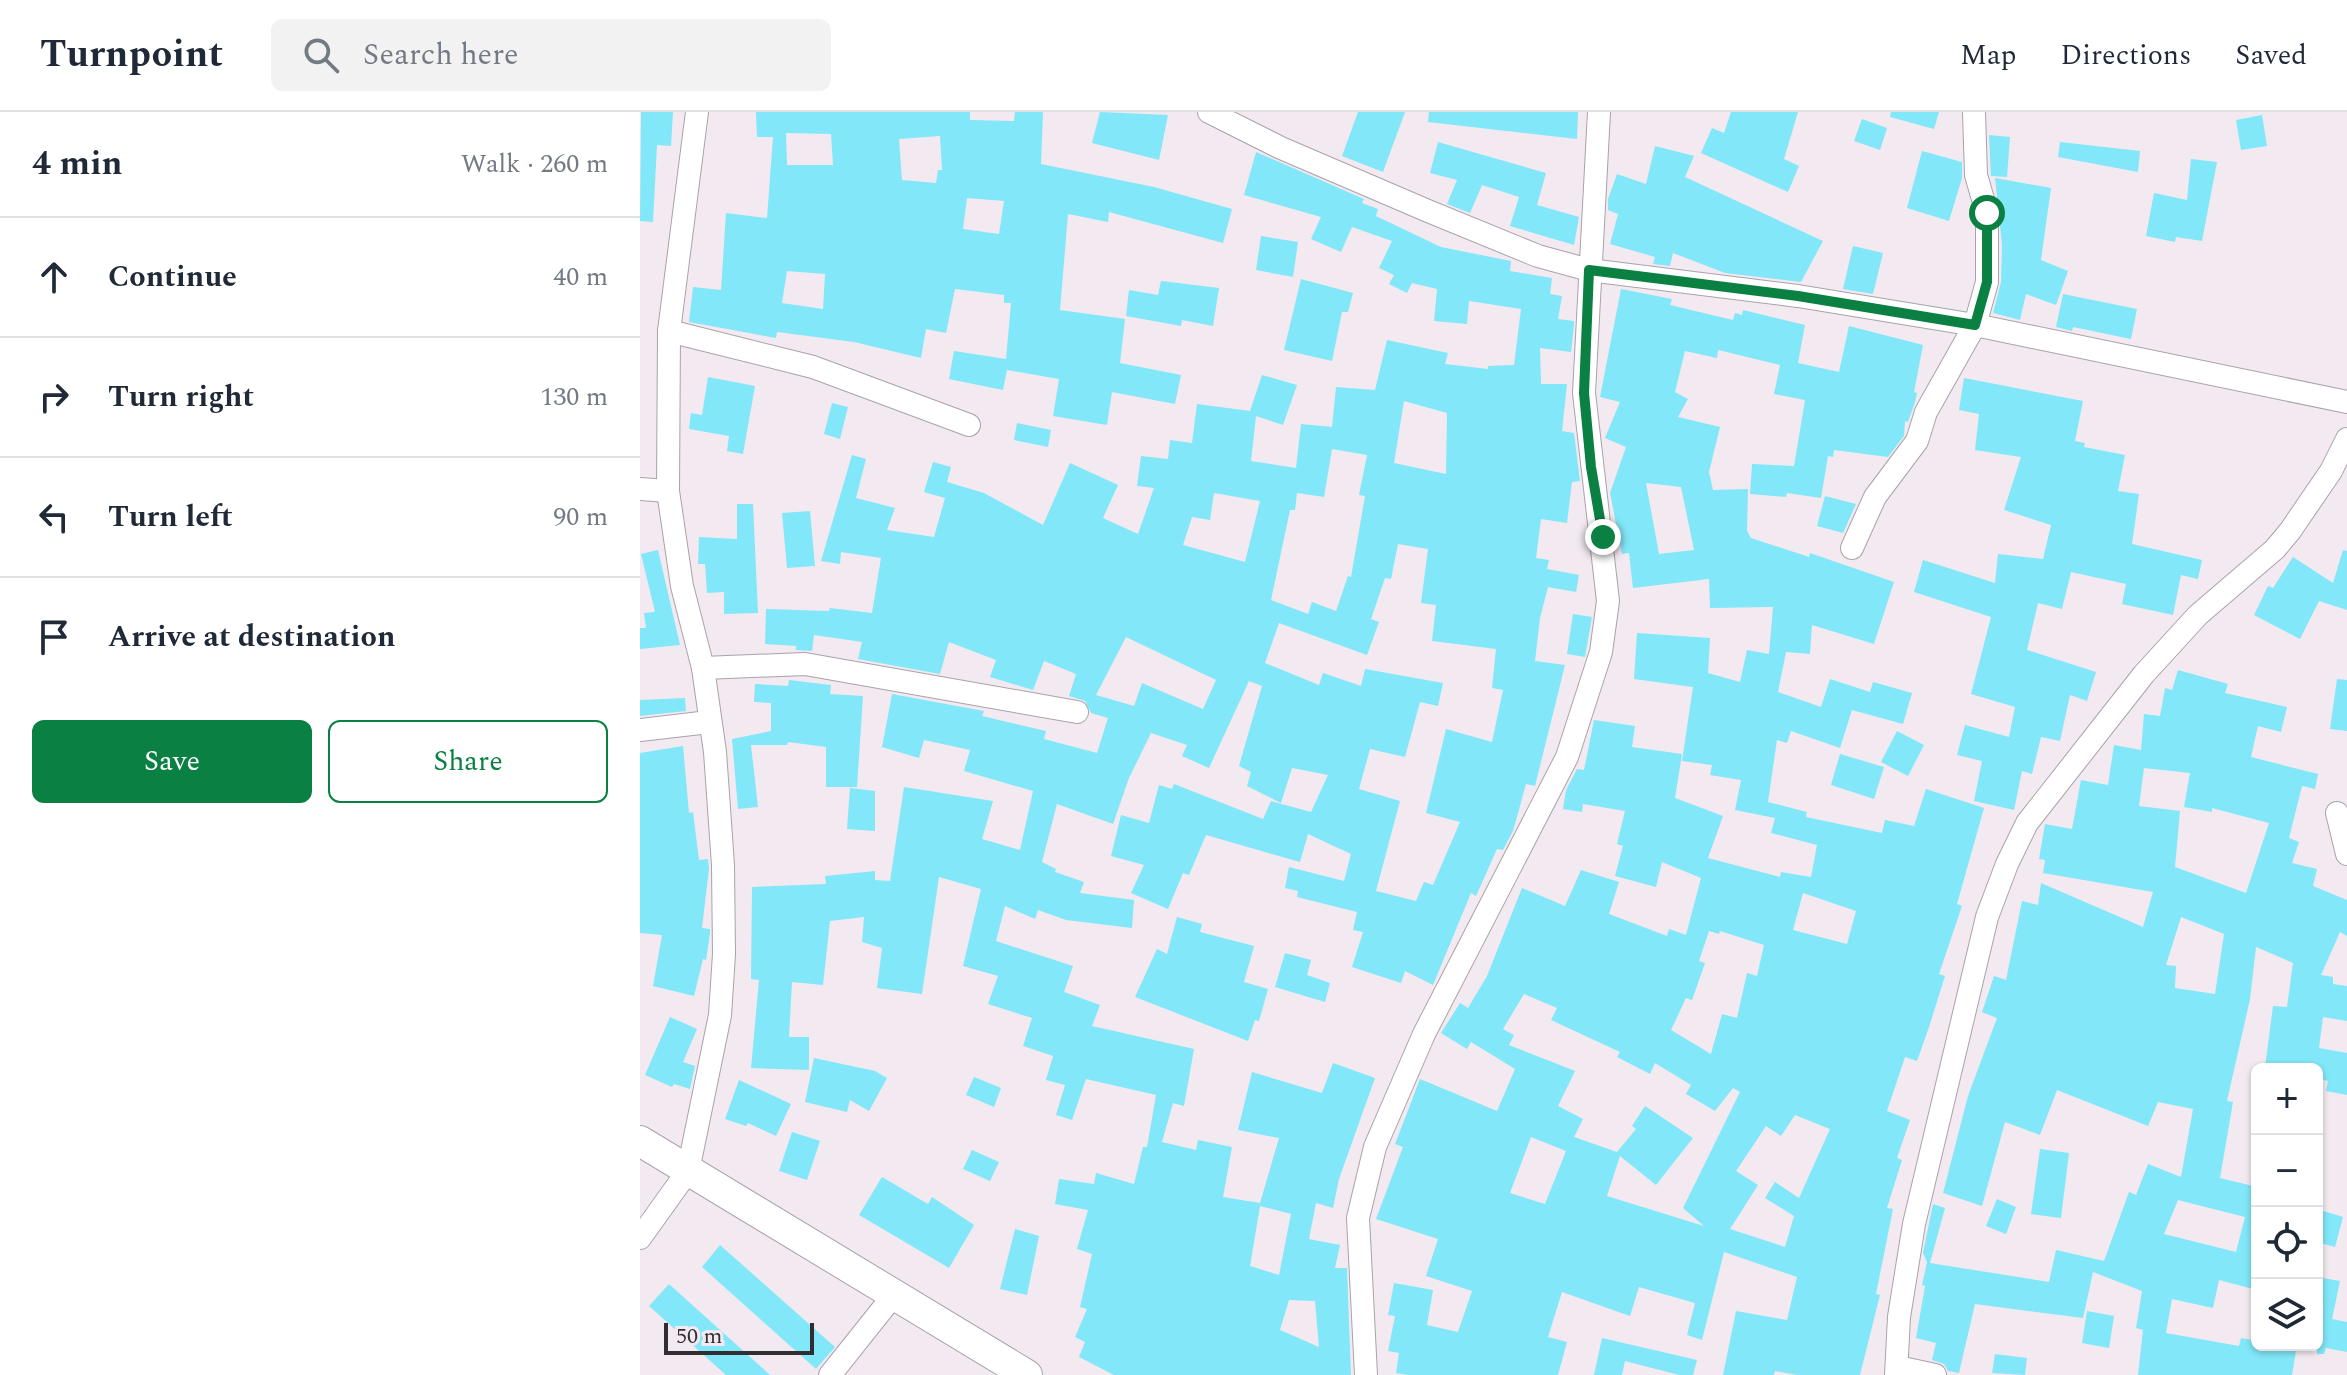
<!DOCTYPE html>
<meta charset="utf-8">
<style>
:root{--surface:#fff;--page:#f2f2f3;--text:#1f2937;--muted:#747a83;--line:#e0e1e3;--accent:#0b8043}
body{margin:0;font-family:Spectral,serif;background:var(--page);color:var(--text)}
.controls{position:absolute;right:24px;bottom:24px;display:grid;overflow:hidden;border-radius:12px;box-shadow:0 2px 6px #0004}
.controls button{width:72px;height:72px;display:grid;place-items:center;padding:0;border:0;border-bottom:2px solid var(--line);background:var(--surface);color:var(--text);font:40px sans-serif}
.scale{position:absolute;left:24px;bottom:20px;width:150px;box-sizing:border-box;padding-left:8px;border:4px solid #312e31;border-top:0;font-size:22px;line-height:28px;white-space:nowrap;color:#312e31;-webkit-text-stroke:6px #f2eaf0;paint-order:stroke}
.stop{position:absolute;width:24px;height:24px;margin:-18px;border:6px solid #0b8043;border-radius:50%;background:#fff}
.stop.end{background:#0b8043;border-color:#fff;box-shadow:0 2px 8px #0008}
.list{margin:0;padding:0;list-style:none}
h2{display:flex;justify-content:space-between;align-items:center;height:104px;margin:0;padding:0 32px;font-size:34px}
h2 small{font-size:26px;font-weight:400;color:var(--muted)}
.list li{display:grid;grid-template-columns:52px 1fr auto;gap:24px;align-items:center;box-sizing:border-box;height:120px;padding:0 32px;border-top:2px solid var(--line)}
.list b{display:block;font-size:30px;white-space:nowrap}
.list em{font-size:26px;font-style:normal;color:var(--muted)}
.actions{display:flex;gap:16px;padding:24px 32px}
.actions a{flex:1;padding:18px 0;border:2px solid var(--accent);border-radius:12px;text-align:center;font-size:28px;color:var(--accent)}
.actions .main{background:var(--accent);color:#fff}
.icon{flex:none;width:44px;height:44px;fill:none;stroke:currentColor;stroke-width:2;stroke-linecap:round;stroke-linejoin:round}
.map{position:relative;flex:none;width:1707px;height:1263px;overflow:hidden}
header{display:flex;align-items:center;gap:48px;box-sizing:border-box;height:112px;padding:0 40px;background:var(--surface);border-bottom:2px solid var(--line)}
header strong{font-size:38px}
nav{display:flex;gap:44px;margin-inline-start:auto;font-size:28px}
.search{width:560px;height:72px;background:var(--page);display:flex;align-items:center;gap:20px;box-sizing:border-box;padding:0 28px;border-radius:12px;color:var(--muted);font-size:30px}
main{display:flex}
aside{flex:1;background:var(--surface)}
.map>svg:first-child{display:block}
.building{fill:#82e7f8;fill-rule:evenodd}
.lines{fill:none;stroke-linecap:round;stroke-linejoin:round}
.street-casing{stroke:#aaa2a8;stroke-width:24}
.secondary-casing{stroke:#aaa2a8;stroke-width:32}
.street{stroke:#fff;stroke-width:22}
.secondary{stroke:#fff;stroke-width:30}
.route{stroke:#0b8043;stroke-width:10}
</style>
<header>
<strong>Turnpoint</strong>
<div class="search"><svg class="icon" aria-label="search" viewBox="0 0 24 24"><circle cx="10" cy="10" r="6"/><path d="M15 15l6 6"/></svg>Search here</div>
<nav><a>Map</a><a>Directions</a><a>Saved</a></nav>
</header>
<main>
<aside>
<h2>4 min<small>Walk · 260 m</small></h2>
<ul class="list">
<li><svg class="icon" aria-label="ahead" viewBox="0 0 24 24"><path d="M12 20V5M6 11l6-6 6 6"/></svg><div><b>Continue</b></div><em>40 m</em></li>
<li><svg class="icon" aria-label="right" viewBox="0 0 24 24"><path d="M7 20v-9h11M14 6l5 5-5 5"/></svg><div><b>Turn right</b></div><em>130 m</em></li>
<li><svg class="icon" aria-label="left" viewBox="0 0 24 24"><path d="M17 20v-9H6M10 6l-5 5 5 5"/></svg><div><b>Turn left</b></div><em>90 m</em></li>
<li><svg class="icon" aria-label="arrive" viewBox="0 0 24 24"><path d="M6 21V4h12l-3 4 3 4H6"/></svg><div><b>Arrive at destination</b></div></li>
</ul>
<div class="actions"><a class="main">Save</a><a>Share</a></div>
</aside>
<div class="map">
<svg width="1707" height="1263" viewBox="0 0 1707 1263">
<rect width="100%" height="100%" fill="#f2eaf0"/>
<g class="building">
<polygon points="1,0 33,0 31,34 17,33 13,110 0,109"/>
<path d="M116 0H330V8L374 9 375 0H403L401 52 514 75 592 97 583 131 469 100 468 110 428 102 420 198 485 207 480 251 541 263 535 292 472 280 467 313 413 304 419 267 367 258 363 278 309 267 314 239 366 247 371 191H364V183L315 177 306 221 286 217 281 246 214 230 137 220 136 226 49 210 53 175 81 178 86 101 127 106 133 25H117ZM146 21 191 22 193 53H147ZM300 24 302 58H298L296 71 262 68 259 27ZM327 86 364 89 359 122 323 117ZM147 159 185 162 183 197 142 191Z"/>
<polygon points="460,0 528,3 519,48 452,31"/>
<polygon points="718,0 765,0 743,60 702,44"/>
<polygon points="789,0 938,0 937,27 788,10"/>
<polygon points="1091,0 1158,0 1144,47 1159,54 1148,80 1061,41 1072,16 1084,21"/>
<polygon points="1251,0 1299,0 1294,17 1250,5"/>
<polygon points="1622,3 1627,34 1601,38 1596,8"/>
<polygon points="1222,7 1247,16 1240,38 1214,29"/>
<polygon points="1349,23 1370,25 1367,65 1351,64"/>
<polygon points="798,30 906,61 897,93 939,105 934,133 870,114 879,85 842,73 830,101 807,92 817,68 790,61"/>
<polygon points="1420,30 1500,39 1498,60 1418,45"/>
<polygon points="1015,34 1054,44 1045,65 1183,129 1161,170 1085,161 1033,141 1030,154 1013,152 1015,145 970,132 978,102 968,98 968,87 977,62 1006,72"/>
<polygon points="1282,39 1322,50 1322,66 1309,109 1267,96"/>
<path d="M616 40 724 87 722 91 738 97 736 104 801 135 871 149 870 159 912 166 910 182 922 184 918 207 934 209V213L931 240 900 236 901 272H927L922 319 934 321 940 369 932 370 927 411 901 407 896 446 909 448 907 457 939 463 936 480 908 475 900 506 895 549 925 553 895 674 886 672 873 719 863 738 857 737 836 784 831 781 793 873 765 859 761 871 712 855 723 820 713 818 717 800 657 785 658 779 645 776 649 755 704 769 711 742 668 722 660 750 566 723 549 763 543 761 528 797 491 781 504 753 471 744 481 703 509 711 519 673 532 677 534 672 623 707 631 689 671 700 688 663 652 656 641 691 607 674 611 660 599 654 622 574 609 569 569 656 542 644 547 633 511 621 489 666 473 712 417 692 402 750 416 757 415 760 444 770 440 781 494 788 492 816 426 808 398 798 395 807 365 794 356 829 433 854 424 880 460 893 452 914 554 937 544 994 533 991 522 1030 556 1038 558 1028 592 1035 583 1085 620 1091 639 1026 598 1018 612 960 682 981 693 951 735 966 699 1067 693 1096 676 1091 669 1127 700 1133 695 1156H707L711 1263H474L439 1245 445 1230 435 1225 447 1197 440 1195 452 1142 437 1137 448 1098 415 1092 419 1067 454 1072 456 1061 494 1072 503 1035H507L516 983 446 967 432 1008 416 1003 425 973 406 968 413 944 383 934 392 906 348 892 358 864 323 854 341 777 299 765 282 882 237 876 242 836 222 830 224 805 190 809 183 873 152 870 149 925H169V958L111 956 119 868 111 867 112 775 186 772 185 764 235 759V768L250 769 264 675 353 689 342 727 380 738 393 679 324 659 330 638 284 628 279 646 242 635 252 582 344 599 342 604 406 619 404 627 457 641 468 606 451 601 445 589 429 584 436 562 404 549 393 578 350 565 356 548 309 530 300 562 218 547 222 530 174 523 172 539 156 538V534L125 532 126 497 189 499 190 496 232 501 241 446 201 440 200 452 181 449 212 343 226 347 216 386 255 396 247 418 294 425 305 386 284 380 293 350 311 355 307 370 344 381 403 413 430 351 478 373 463 406 498 422 514 376 497 374 501 344 528 347 530 328 552 331 557 292 610 299 622 263 657 273 643 313 616 304 611 349 656 356 661 312 692 315 696 275 735 278 747 228 808 241 805 252 848 257V254L874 253 881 197 829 189 827 212 794 209 797 177 772 171 767 181 749 172 754 163 739 156 752 129 712 115 701 140 671 127 681 105 604 83ZM764 289 807 301 806 362 754 351ZM692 337 727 343 719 383 725 384 711 465 708 464 696 499 672 490 668 502 631 488 650 398H655L657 381 684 385ZM574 381 620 389 605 450 543 433 552 405 570 408ZM758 432 788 437 781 491 796 493 792 529 856 537 852 576 863 578 852 630 806 617 786 701 820 710 793 773 784 770 776 789 736 779 760 689 719 677 730 637 765 645 780 590 798 594 803 571 725 557 721 574 683 561 679 573 625 551 639 511 727 543 739 510 731 507 745 466 751 467ZM486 525 576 568 563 597 502 571 494 594 456 583ZM620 1094 651 1102 639 1163 610 1154ZM649 1188 675 1189 679 1235 640 1218Z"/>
<polygon points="1551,47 1577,50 1562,129 1536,125 1535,130 1506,124 1514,81 1547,88"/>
<polygon points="1355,66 1411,76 1401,148 1428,159 1416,193 1386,182 1380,208 1353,201 1361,170 1362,133"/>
<polygon points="621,124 658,130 653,165 616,158"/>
<polygon points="1213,134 1243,141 1233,182 1203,177"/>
<polygon points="661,167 713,181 708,200 702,200 692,249 644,238"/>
<polygon points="521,169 579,176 573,214 542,208 541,214 486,204 489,178 518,183"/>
<path d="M981 177 1032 187 1030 193 1093 208 1095 201 1102 203 1103 198 1165 213 1158 251 1199 260 1209 214 1283 233 1274 280 1277 281 1275 290 1268 310 1265 309 1264 324 1248 345 1194 338 1193 345 1188 344 1181 386 1147 381 1146 385 1110 382 1112 352 1154 354 1165 288 1134 282 1140 253 1078 238 1077 246 1045 239 1035 280 1048 287 1038 305 1080 315 1069 360 1073 378 1108 377 1107 419 1111 426 1169 445 1170 441 1254 470 1234 532 1172 513 1170 542 1146 540 1138 580 1181 595 1190 567 1230 580 1233 570 1272 581 1263 612 1212 598 1200 636 1151 619 1147 631 1137 628 1128 690 1167 700 1166 705 1242 721 1245 708 1274 714 1286 677 1344 696 1317 792 1322 794 1299 862 1305 864 1289 915 1277 949 1265 945 1247 999 1270 1008 1257 1046 1262 1048 1247 1096 1253 1097 1236 1182 1240 1183 1220 1263H1157L1135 1259 1134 1263H1083L1096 1199 1147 1208 1157 1165 1084 1140 1062 1228 1047 1223 1055 1191 999 1175 990 1204 922 1180 908 1225 927 1230 918 1263H768L756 1261 759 1241 748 1239 755 1204 748 1203 754 1171 793 1178 787 1213 818 1220 832 1179 786 1164 798 1127 736 1107 763 1035 755 1032 780 967 857 999 875 957 831 930 827 937 801 921 820 891 828 896 847 864 882 776 925 794 941 758 979 770 969 802 1027 824 1029 817 1046 823 1061 766 1022 750 1016 775 975 764 983 734 977 732 985 699 943 692 942 700 923 697 926 678 937 657 944 658 954 608 995 614 992 635 1042 642 1035 686 1083 704 1068 746 1140 765 1141 760 1171 765 1177 733 1131 721 1135 706 1095 698 1101 668 1070 663 1072 653 1042 649 1053 575 994 567 997 521 1070 526 1068 561 1100 570 1107 538 1129 542 1133 495 1070 496 1069 467 993 476 989 441 982 442 970 381 986 335 965 326 980 290 960 285ZM1006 371 1041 375 1054 438 1019 442ZM1163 781 1216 799 1207 832 1153 818ZM1069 819 1079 822 1080 819 1124 833 1117 864 1107 861 1097 906 1082 902 1071 942 1031 918 1046 886 1052 888 1065 851 1059 849ZM884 882 917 896 911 908 980 940 977 945 1010 962 1015 951 1051 973 1046 982 1075 999 1093 976 1100 980 1043 1096 1064 1114 967 1084 980 1044 1016 1073 1053 1026 1005 994 992 1014 996 1017 977 1040 934 1025 943 1007 918 994 935 959 869 933 874 923 863 917ZM1155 1003 1190 1017 1159 1086 1135 1070 1125 1086 1154 1104 1145 1135 1090 1117 1118 1073 1096 1059 1126 1014 1141 1024ZM891 1025 926 1039 905 1092 870 1081Z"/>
<polygon points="1423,182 1497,197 1491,227 1433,215 1432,219 1416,215"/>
<polygon points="68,265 115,274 103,342 87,339 89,324 49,317 51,301 62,303"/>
<polygon points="1324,266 1443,289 1435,329 1445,331 1444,335 1485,343 1478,379 1499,382 1492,432 1562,448 1558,467 1541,463 1533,503 1482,492 1486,472 1431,460 1422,497 1398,491 1387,538 1456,560 1447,589 1430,583 1420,629 1401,625 1392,662 1382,659 1374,698 1334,689 1342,649 1317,643 1325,613 1369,625 1375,595 1331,582 1351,505 1274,480 1283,448 1355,471 1358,442 1403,447 1411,413 1364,398 1381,345 1335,338 1339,302 1319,298"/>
<polygon points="192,291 208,295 200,327 184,322"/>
<polygon points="377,311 411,318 408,335 374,328"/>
<polygon points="1185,384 1216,392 1203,421 1177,414"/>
<polygon points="97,392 113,392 118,501 84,502 84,480 67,481 65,452 58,452 59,425 97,427"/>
<polygon points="170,399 175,454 147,456 142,401"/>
<polygon points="18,438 40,533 0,537 0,516 6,516 4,501 15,500 1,442"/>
<polygon points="1703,438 1707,439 1707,498 1679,489 1660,527 1614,503 1628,474 1633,476 1653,445 1693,471"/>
<polygon points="933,502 952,505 945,545 927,542"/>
<path d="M1538 558 1588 572 1585 581 1647 595 1641 620 1618 614 1611 645 1678 662 1675 677 1662 674 1649 726 1659 730 1652 751 1677 757 1673 774 1707 788V824L1700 820 1681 863 1693 865V872L1707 874V909L1683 905 1679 936 1707 941V983L1686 979 1688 969 1680 967 1682 957 1625 955 1633 894 1647 895 1653 851 1616 835 1610 887 1587 989 1593 990 1580 1066 1617 1075V1178L1579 1168 1573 1196 1532 1187 1526 1221 1599 1234 1601 1226 1617 1229V1233H1657L1652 1263H1498L1503 1218 1496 1216 1502 1179 1453 1160 1443 1206 1335 1192 1319 1261 1308 1259 1304 1252 1292 1248 1296 1231 1276 1226 1285 1174 1282 1173 1287 1150 1283 1141 1293 1092 1305 1096 1290 1151 1409 1170 1416 1138 1464 1149 1489 1080 1496 1083 1508 1052 1541 1065 1553 997 1518 990 1508 1014 1417 978 1400 1023 1365 1010 1342 1094 1303 1081 1328 984 1357 906 1342 900 1354 864 1366 868 1382 789 1398 793 1401 771 1503 815 1513 780 1403 761 1405 748 1399 747 1405 712 1432 717 1441 668 1468 673 1474 633 1501 638 1504 602 1520 604 1525 576 1532 578ZM1504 656 1550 661 1544 695 1572 700V696L1629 711 1606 781 1535 755 1540 699 1499 694ZM1541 805 1584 822 1575 882 1535 876 1536 854 1526 853ZM1538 1088 1605 1105 1596 1140 1524 1122Z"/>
<polygon points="1697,567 1707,568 1707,619 1690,617"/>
<polygon points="149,568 191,573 190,582 223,584 217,675 186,675 186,635 148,630 147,633 111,633 118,695 98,697 92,627 131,619 131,591 114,590 115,572 148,574"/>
<polygon points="45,586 46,599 0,604 0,588"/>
<polygon points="1257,619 1284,633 1268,664 1241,650"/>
<polygon points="43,634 49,701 53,700 59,748 68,747 69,757 62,816 70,817 70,821 66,848 63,847 54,884 13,874 22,823 0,821 0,641"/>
<polygon points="1200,642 1244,655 1234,687 1191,673"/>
<polygon points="210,676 235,679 235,719 207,717"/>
<polygon points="537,805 562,812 560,820 614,834 604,870 628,877 619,909 615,908 608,929 495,885 517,837 527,842"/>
<polygon points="645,841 671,848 667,863 690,871 685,890 635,875"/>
<polygon points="30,905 57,917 43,950 55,954 50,977 34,972 32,975 5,963"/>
<polygon points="174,946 235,959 247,966 229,999 210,988 207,1000 165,990"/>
<polygon points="334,965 361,976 354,995 326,983"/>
<polygon points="99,968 151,992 136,1024 108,1011 106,1014 85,1007"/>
<polygon points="152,1020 180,1029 167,1068 139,1059"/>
<polygon points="1400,1037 1429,1041 1421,1106 1391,1102"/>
<polygon points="332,1038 359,1050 350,1069 323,1057"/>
<polygon points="242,1065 288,1092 292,1085 334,1113 309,1156 219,1103"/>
<polygon points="1357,1087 1376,1095 1366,1122 1346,1114"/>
<polygon points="1677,1097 1703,1105 1695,1135 1677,1130"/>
<polygon points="375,1117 399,1124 387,1183 360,1177"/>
<polygon points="80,1133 195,1235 176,1257 62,1155"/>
<polygon points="1677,1165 1700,1169 1692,1207 1707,1210 1707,1240 1686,1236 1684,1242 1677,1242"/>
<polygon points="29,1172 130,1263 86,1263 9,1194"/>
<polygon points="1447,1199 1474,1204 1469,1236 1442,1231"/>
<polygon points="962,1226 1057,1248 1053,1263 1039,1263 985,1249 982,1263 954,1263"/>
<polygon points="1355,1242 1387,1246 1385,1263 1352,1261"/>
</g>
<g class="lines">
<defs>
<g id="street">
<polyline points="569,0 641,36 788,99 898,144 949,158 1158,184 1335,213 1707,290"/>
<polyline points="29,219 173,255 329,313"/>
<polyline points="0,377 28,379"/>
<polyline points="1212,436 1235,385 1277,329 1286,300 1335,213 1347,170 1347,101 1336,63 1334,0"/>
<polyline points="63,556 165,552 437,600"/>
<polyline points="0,618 69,610"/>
<polyline points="1697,701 1707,742"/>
<polyline points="0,1126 48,1059 80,903 84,842 83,753 75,640 63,556 42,474 28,379 29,219 57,0"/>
<polyline points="1258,1255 1295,1263"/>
<polyline points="190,1263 253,1184"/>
<polyline points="726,1263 718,1106 735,1035 784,922 927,645 961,540 968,489 944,281 959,0"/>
<polyline points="1256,1263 1259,1205 1274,1112 1347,805 1367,752 1387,711 1504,562 1558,503 1635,437 1650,419 1691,359 1707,327"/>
</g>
<polyline id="secondary" points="0,1029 387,1263"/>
</defs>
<use href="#street" class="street-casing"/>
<use href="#secondary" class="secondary-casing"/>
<use href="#street" class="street"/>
<use href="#secondary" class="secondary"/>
</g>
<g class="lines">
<polyline class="route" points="963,425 951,355 944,281 949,158 1158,184 1335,213 1347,170 1347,101"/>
</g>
</svg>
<div class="controls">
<button>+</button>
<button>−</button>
<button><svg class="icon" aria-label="locate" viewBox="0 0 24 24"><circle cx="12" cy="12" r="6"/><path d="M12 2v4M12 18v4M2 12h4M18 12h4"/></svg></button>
<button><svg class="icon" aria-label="layers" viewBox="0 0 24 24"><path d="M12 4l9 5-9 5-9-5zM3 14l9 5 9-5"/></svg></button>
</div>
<div class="scale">50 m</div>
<div class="stop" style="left:1347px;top:101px"></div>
<div class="stop end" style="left:963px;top:425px"></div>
</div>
</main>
